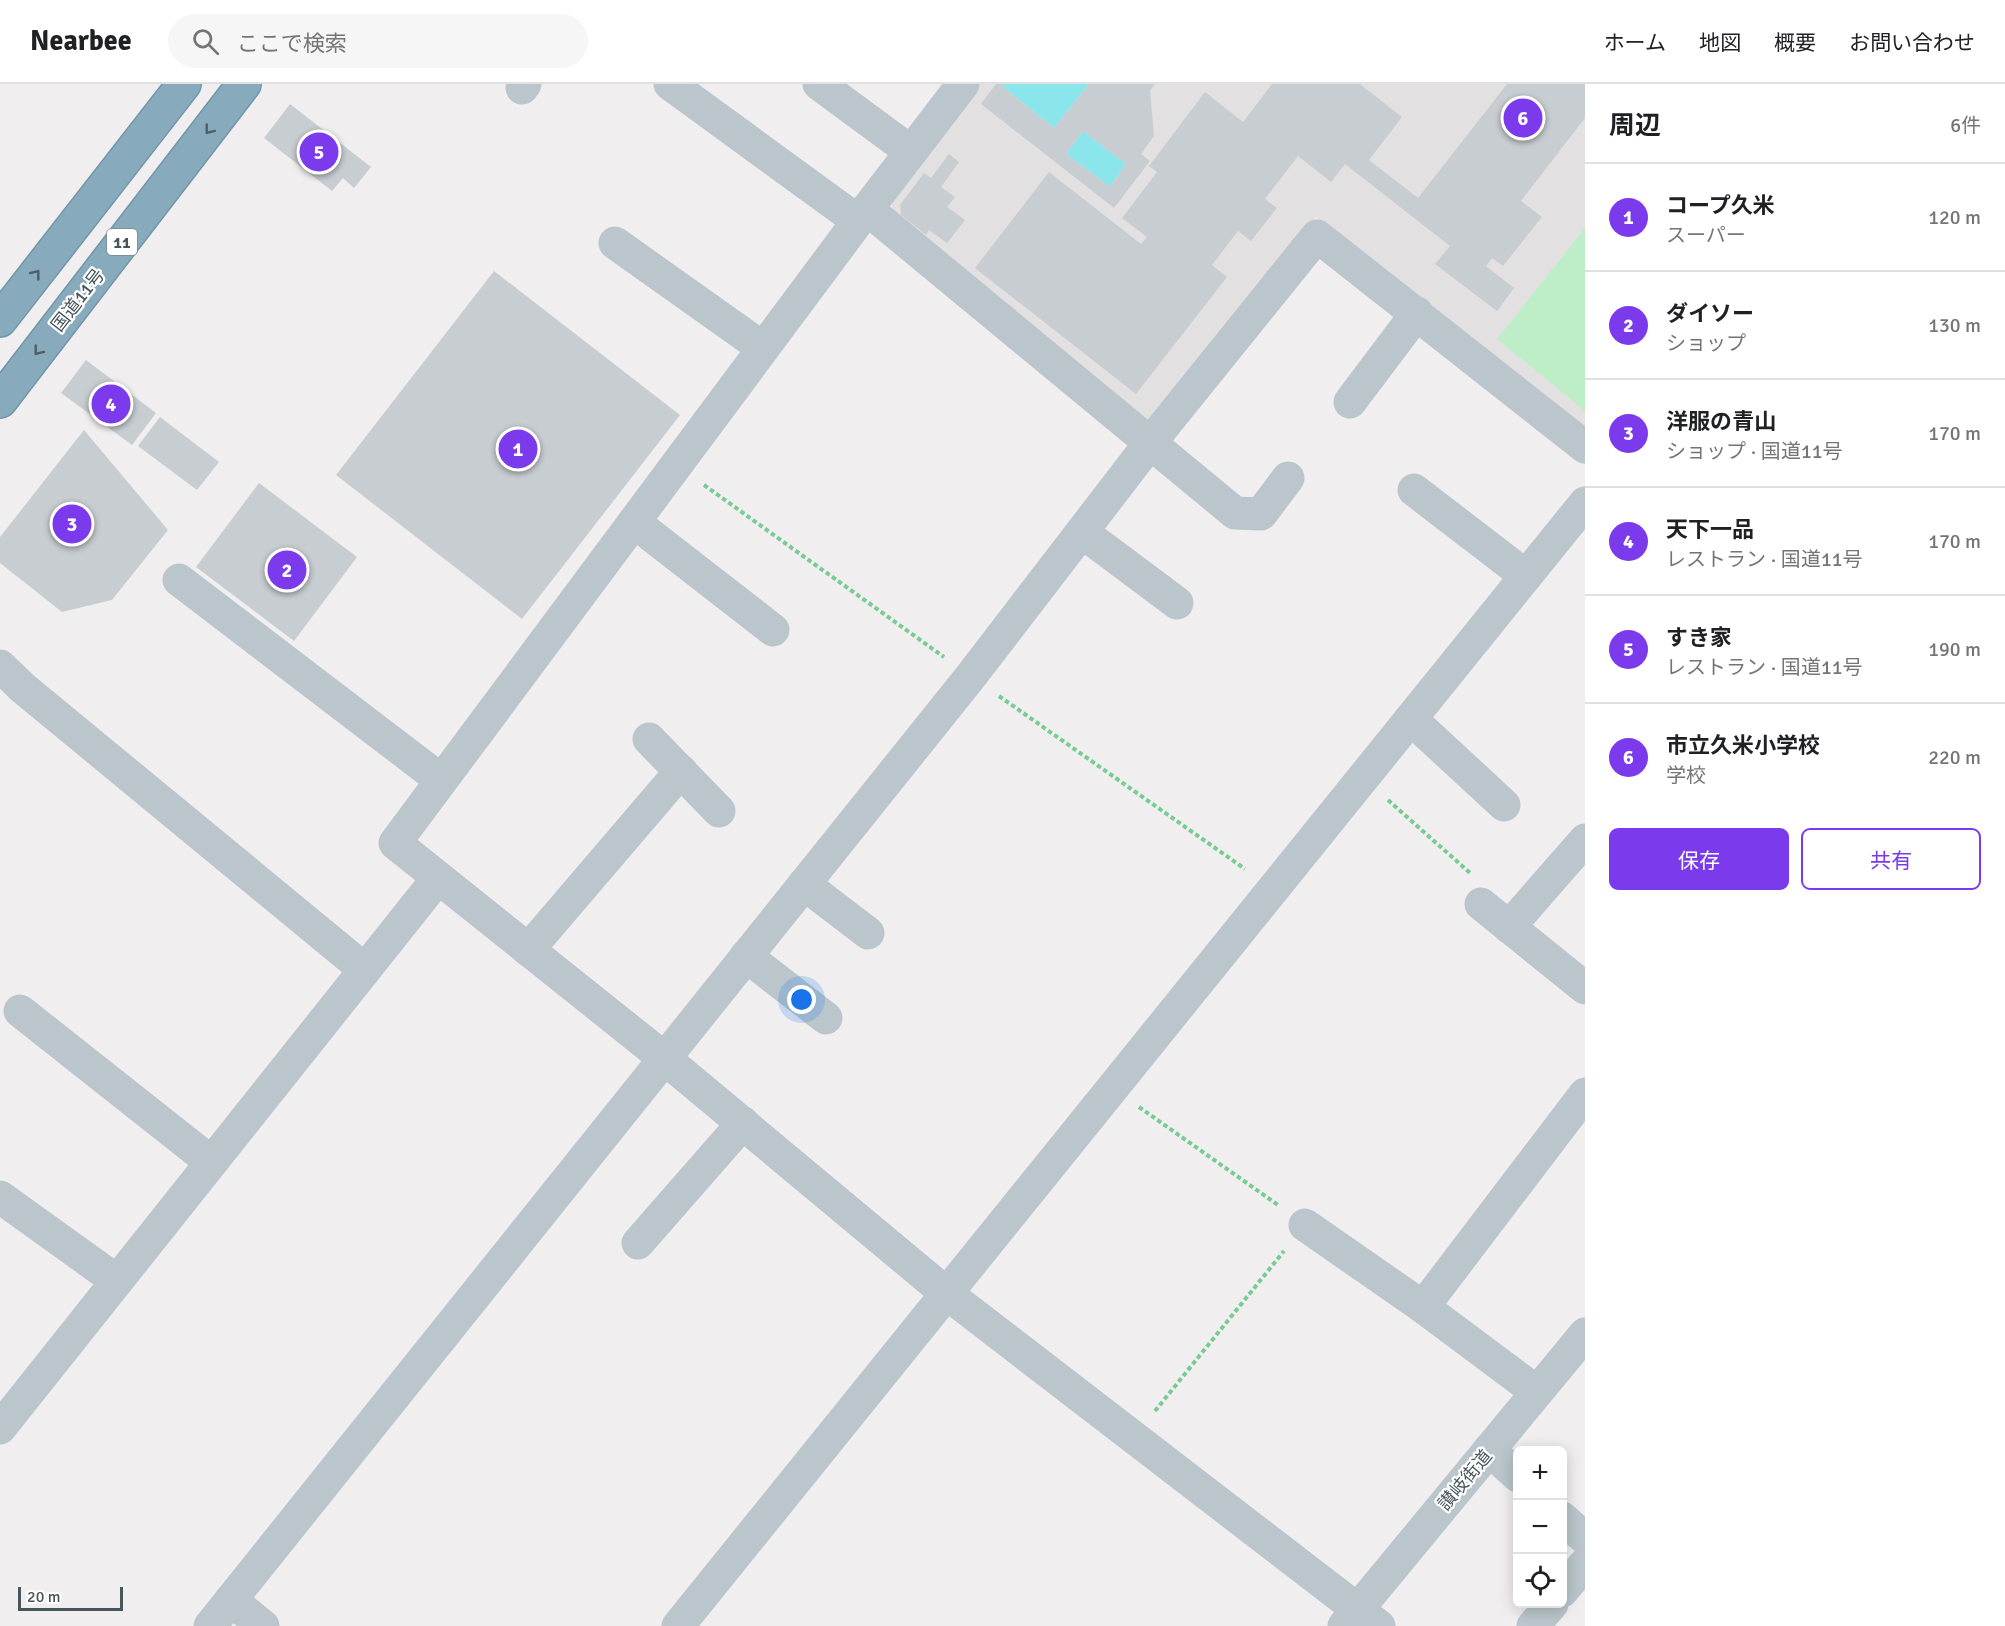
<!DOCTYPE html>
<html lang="ja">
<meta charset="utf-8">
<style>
:root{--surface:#fff;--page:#f6f6f6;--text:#202124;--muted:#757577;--line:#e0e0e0;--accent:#7c3aed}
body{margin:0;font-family:Signika,"Noto Sans JP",sans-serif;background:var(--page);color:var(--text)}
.controls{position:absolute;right:18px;bottom:18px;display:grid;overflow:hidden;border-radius:9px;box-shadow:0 3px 15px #0003}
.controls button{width:54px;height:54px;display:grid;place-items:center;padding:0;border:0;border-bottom:2px solid var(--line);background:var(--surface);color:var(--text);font:30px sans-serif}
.scale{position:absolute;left:18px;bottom:15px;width:105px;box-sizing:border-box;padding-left:6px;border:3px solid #47555c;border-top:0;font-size:16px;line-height:21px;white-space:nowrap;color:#47555c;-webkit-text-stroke:4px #fff;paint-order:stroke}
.you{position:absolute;left:802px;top:916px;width:21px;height:21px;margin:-15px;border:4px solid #fff;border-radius:50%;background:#1a73e8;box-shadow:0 0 0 9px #1a73e833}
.badge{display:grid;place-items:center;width:39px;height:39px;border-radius:50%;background:var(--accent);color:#fff;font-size:20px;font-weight:700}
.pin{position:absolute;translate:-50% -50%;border:3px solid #fff;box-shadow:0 2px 6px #0006}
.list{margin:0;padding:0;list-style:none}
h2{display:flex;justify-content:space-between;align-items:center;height:78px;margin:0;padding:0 24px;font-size:26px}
h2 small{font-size:20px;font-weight:400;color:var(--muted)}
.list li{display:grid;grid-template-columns:39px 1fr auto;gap:18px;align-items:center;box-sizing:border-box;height:108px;padding:0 24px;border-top:2px solid var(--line)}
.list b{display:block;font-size:22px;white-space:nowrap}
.list p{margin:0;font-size:20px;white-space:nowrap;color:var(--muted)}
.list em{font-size:20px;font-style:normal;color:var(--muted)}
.actions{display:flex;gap:12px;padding:18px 24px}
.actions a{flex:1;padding:14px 0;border:2px solid var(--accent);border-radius:9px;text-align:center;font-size:21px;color:var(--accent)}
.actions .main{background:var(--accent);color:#fff}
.icon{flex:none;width:33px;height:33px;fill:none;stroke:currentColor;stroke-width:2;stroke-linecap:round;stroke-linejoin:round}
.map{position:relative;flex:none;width:1585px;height:1542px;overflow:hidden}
header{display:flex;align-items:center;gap:36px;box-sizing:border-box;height:84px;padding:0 30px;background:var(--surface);border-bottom:2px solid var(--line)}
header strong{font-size:28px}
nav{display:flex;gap:33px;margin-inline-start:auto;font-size:21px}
.search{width:420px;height:54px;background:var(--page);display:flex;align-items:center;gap:15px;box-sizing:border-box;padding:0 21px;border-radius:33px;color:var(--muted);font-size:22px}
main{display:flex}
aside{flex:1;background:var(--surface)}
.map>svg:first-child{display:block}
.education{fill:#e2e0e1}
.green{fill:#bdeec8}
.water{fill:#8be6eb}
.building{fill:#c8cdd1;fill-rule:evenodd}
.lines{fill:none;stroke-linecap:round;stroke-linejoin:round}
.highway-casing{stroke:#7295a9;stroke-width:36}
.path{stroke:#76cc94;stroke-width:4;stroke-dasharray:4.5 3;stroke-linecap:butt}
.minor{stroke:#bac6cb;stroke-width:33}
.highway{stroke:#87aabd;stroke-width:33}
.oneway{stroke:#4d5e66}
.labels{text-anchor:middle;stroke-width:4.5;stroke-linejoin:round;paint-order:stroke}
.shield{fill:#fff;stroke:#7e888d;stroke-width:1.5}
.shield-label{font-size:16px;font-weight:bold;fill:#47555c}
.street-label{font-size:18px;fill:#47555c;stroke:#fff}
</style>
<header>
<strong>Nearbee</strong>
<div class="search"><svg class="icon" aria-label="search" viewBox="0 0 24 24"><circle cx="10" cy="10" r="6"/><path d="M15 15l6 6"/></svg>ここで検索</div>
<nav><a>ホーム</a><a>地図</a><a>概要</a><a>お問い合わせ</a></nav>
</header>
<main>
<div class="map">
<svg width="1585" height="1542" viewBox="0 0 1585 1542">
<rect width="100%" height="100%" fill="#f1eeef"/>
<polygon class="education" points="980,0 1585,0 1585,352 1316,133 1155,340 1140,339 893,136 891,115"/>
<polygon class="green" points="1585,144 1585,327 1497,255"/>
<g class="water">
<polygon points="1005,0 1089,0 1054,44 1003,3"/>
<polygon points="1083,47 1126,80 1110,103 1066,70"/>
</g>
<g class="building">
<path d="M996 0H1005L1003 3 1054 44 1089 0H1155L1150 6 1154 52 1141 70 1150 77 1114 124 981 20ZM1083 47 1126 80 1110 103 1066 70Z"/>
<polygon points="1272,0 1360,0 1402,33 1369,76 1418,114 1507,0 1585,0 1585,34 1521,117 1542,133 1503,182 1492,174 1486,182 1514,204 1497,227 1435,180 1450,162 1345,80 1331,98 1298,72 1265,115 1277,124 1251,157 1238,147 1212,181 1227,193 1136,310 975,184 1049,88 1141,160 1147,153 1122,134 1157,88 1149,82 1205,8 1243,38"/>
<polygon points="290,20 371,83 354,104 343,94 332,107 264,54"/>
<polygon points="949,70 959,78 941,103 955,113 947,123 965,136 947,159 929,146 926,151 901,131 900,121 924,89 931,94"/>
<polygon points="494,187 680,331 522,535 336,391"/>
<polygon points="86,276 156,329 132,361 61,309"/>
<polygon points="160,333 219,378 197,406 138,362"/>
<polygon points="84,346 168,446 112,516 62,528 0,479 0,453"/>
<polygon points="259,399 357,473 294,557 196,483"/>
</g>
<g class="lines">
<defs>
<g id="highway">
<polyline points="0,236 184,0"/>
<polyline points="0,317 244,0"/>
</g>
</defs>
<use href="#highway" class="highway-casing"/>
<g class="path">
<polyline points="704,401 944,573"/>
<polyline points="999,612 1245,785"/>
<polyline points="1388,716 1470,789"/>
<polyline points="1139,1023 1278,1121"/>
<polyline points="1155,1327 1284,1167"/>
</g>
<g class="minor">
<polyline points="670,0 858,137"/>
<polyline points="819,0 910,67"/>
<polyline points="963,0 858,137 395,759 664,974 946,1209 1379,1542"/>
<polyline points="522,4 525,0"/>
<polyline points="867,125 1235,429 1261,430 1288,394"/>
<polyline points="615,159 763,264"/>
<polyline points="1350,318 1417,229"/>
<polyline points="1414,406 1526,492"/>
<polyline points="634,438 773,546"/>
<polyline points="1082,448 1177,519"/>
<polyline points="179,496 441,696"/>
<polyline points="0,582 23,604 364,885"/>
<polyline points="1411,635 1504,721"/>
<polyline points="649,655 719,727"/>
<polyline points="804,800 868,849"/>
<polyline points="1481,820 1585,904"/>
<polyline points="1509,843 1585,756"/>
<polyline points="528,866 681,687"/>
<polyline points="746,872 826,934"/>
<polyline points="20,927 211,1078"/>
<polyline points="0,1113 117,1197"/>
<polyline points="1305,1141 1423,1223 1537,1308"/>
<polyline points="638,1159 743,1039"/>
<polyline points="1423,1223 1585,1010"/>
<polyline points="0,1344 438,794"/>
<polyline points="1489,1366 1518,1392"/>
<polyline points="1562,1434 1585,1454"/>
<polyline points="1562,1507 1585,1480"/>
<polyline points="231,1516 263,1542"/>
<polyline points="210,1542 971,592 1150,359 1317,152 1585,363"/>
<polyline points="678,1542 1585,419"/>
<polyline points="1344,1542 1585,1250"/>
<polyline points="1533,1542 1552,1520"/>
</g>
<use href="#highway" class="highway"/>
</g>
<defs><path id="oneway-chevron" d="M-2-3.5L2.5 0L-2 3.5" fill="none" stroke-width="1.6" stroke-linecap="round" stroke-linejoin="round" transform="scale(1.5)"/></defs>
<g class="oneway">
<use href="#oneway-chevron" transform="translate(209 46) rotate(128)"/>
<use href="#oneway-chevron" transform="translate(36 190) rotate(-52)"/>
<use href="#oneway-chevron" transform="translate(38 267) rotate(128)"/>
</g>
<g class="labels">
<rect class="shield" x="107" y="145" width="30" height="26" rx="4.5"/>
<g class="shield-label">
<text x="122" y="164">11</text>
</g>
<g class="street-label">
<text transform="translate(78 216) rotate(-52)" y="6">国道11号</text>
<text transform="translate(1465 1396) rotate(-50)" y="6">讃岐街道</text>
</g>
</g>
</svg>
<div class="controls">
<button>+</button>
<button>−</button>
<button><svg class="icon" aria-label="locate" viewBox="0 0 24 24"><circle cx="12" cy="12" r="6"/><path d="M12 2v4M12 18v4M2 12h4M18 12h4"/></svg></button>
</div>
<div class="scale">20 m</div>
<div class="you"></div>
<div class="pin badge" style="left:518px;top:365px">1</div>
<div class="pin badge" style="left:287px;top:486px">2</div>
<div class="pin badge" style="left:72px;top:440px">3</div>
<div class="pin badge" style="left:111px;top:320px">4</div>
<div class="pin badge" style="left:319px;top:68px">5</div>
<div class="pin badge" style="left:1523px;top:34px">6</div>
</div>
<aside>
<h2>周辺<small>6件</small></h2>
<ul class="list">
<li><span class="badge">1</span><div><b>コープ久米</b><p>スーパー</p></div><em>120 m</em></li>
<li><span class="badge">2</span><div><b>ダイソー</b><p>ショップ</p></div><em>130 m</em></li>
<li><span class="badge">3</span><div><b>洋服の青山</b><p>ショップ · 国道11号</p></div><em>170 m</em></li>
<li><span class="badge">4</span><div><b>天下一品</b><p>レストラン · 国道11号</p></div><em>170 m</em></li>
<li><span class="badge">5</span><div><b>すき家</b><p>レストラン · 国道11号</p></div><em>190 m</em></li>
<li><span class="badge">6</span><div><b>市立久米小学校</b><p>学校</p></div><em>220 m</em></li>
</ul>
<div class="actions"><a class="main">保存</a><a>共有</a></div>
</aside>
</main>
